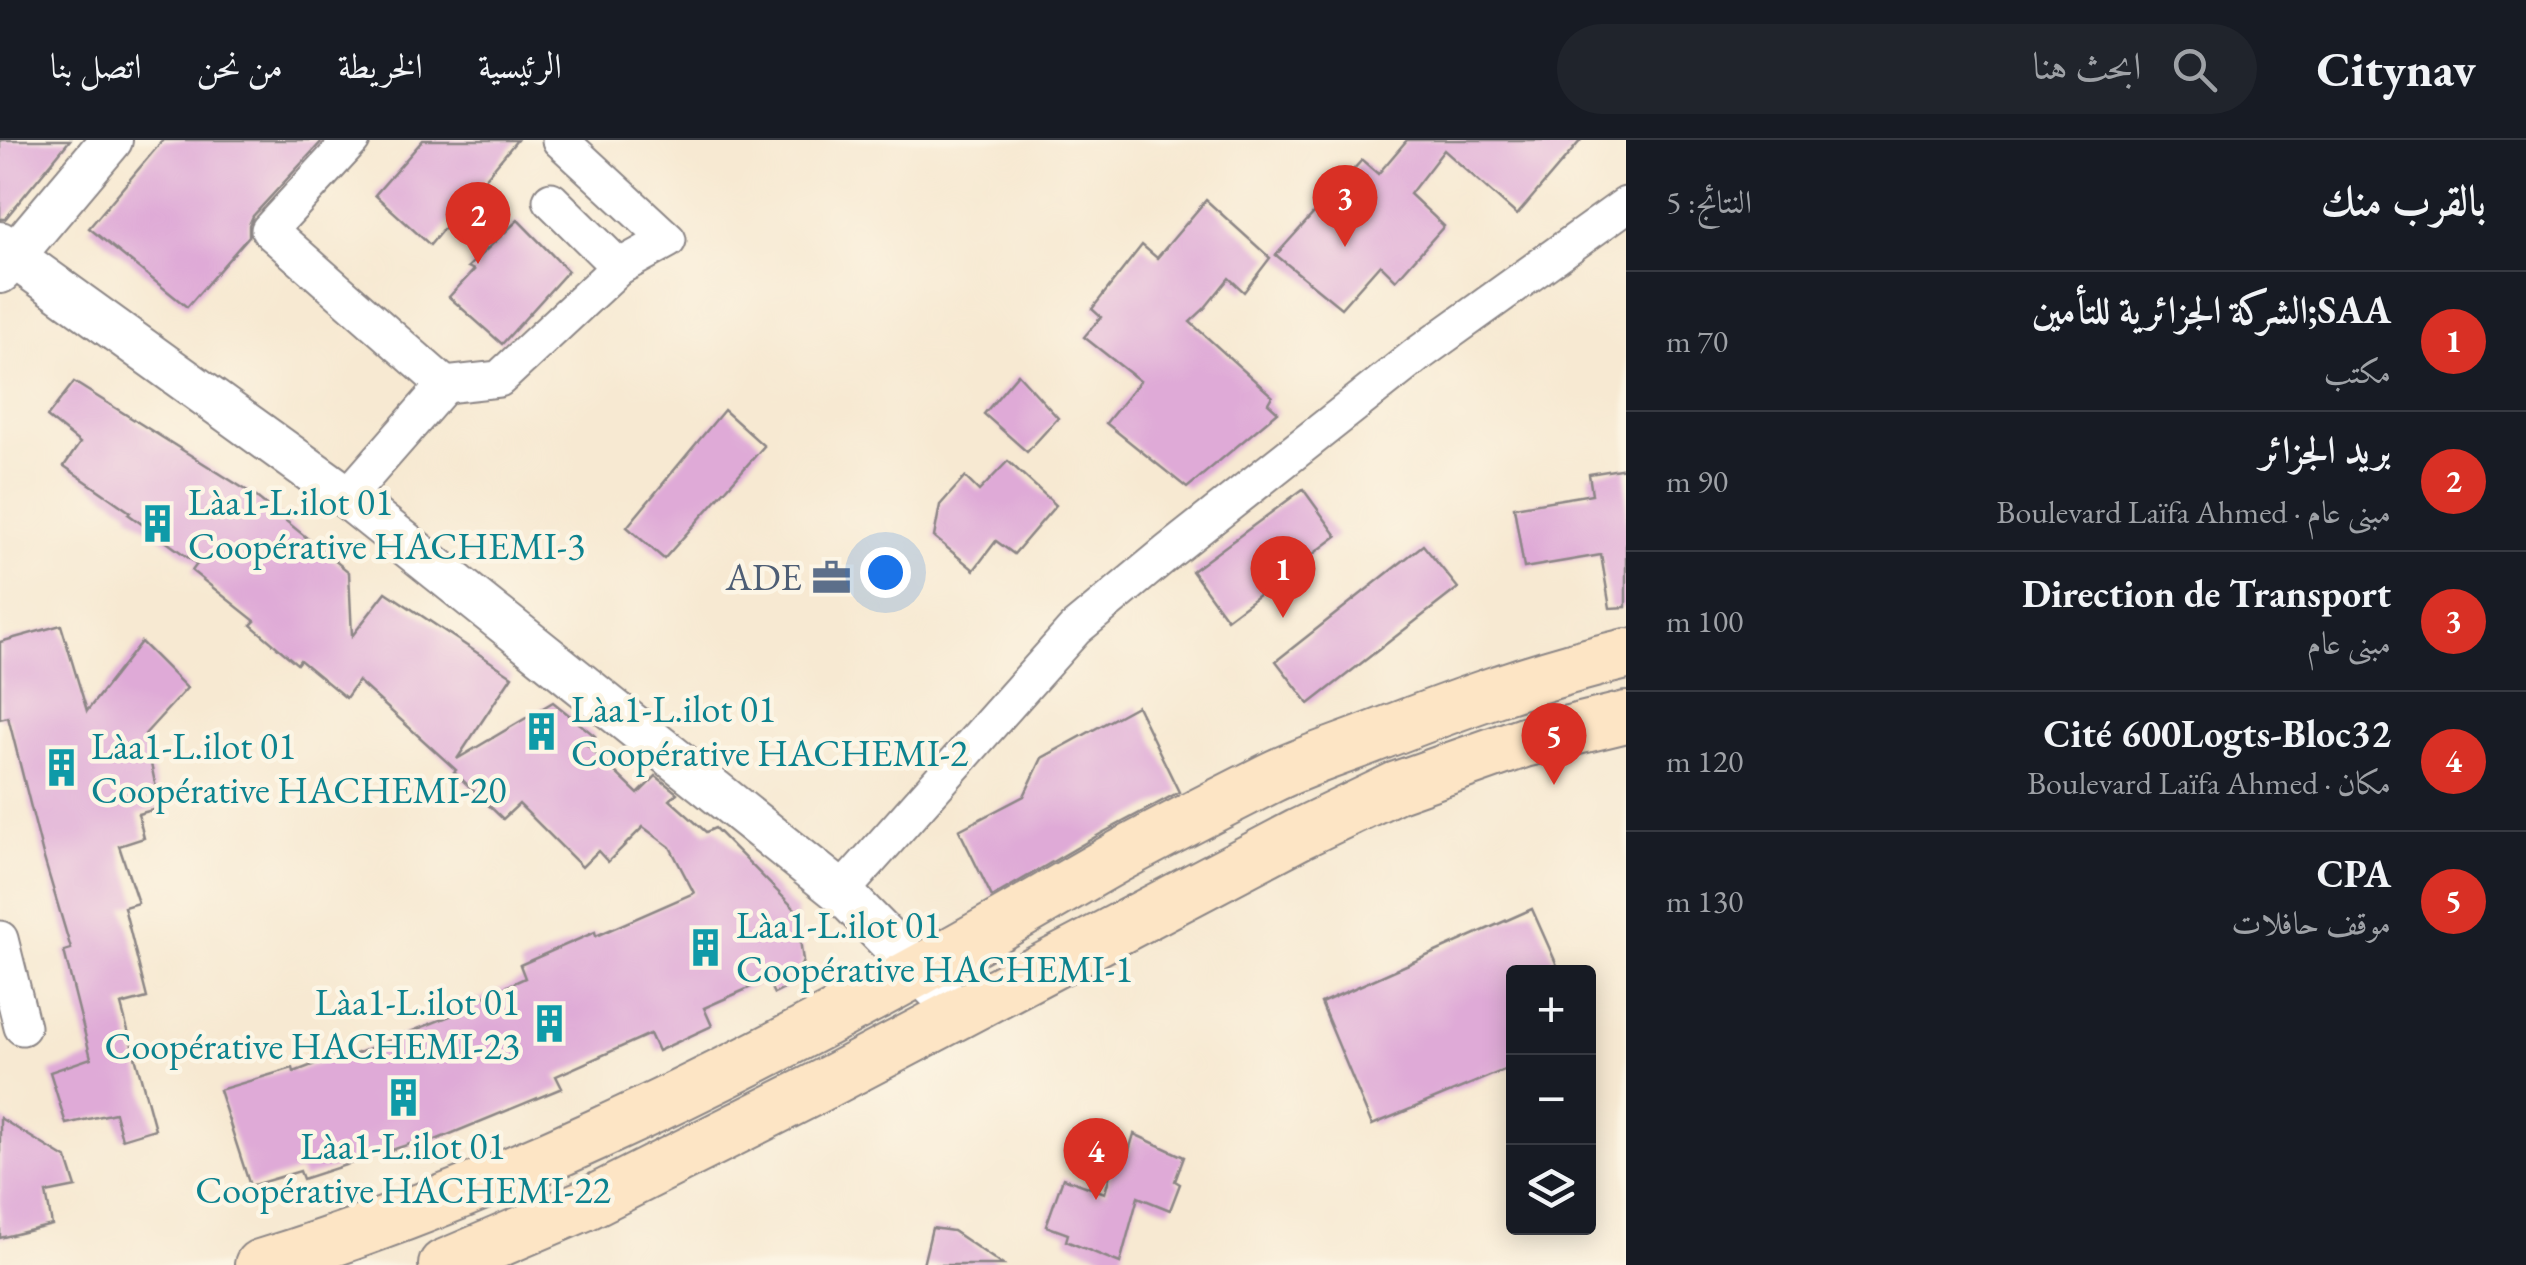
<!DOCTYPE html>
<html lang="ar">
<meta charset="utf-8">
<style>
:root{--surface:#171b24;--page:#20242c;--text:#f1f3f6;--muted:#9ea1a6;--line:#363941;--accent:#d93025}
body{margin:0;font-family:"EB Garamond",Amiri,serif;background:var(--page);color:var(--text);direction:rtl}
.controls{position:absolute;right:30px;bottom:30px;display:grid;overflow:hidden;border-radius:10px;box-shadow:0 5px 25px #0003}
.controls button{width:90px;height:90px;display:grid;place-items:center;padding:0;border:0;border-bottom:2px solid var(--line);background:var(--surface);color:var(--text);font:50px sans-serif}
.you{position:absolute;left:885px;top:432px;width:35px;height:35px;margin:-25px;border:8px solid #fff;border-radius:50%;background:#1a73e8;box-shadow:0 0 0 15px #1a73e833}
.badge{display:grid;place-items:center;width:65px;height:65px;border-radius:50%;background:var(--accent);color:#fff;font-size:32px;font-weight:700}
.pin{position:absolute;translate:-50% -82px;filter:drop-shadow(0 2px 5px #0008)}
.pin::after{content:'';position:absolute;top:52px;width:35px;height:30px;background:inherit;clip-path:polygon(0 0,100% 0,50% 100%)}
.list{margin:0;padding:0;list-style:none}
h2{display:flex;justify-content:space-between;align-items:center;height:130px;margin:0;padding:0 40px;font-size:42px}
h2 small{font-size:32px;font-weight:400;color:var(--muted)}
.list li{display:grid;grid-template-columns:65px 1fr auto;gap:30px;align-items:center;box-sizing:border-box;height:140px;padding:0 40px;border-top:2px solid var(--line)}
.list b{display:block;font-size:38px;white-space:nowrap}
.list p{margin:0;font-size:32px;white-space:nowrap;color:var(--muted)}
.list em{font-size:32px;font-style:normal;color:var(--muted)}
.icon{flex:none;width:55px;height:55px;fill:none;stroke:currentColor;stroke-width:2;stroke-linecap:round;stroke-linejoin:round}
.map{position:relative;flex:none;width:1626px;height:1125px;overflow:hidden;direction:ltr}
header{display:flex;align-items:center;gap:60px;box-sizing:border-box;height:140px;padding:0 50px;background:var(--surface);border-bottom:2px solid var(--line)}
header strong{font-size:48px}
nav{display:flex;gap:55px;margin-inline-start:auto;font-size:35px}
.search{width:700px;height:90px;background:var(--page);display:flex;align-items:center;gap:25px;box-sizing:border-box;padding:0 35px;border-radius:55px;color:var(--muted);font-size:38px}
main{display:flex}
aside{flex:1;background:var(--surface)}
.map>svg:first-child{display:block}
.building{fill:#dfaad7}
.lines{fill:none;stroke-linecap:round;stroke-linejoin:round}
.minor-casing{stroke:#8c8686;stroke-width:39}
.tertiary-casing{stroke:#8c8686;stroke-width:46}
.secondary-casing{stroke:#8c8686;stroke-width:54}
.minor{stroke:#fff;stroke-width:35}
.tertiary{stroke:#fff;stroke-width:42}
.secondary{stroke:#fde5c5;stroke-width:50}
.labels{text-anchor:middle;stroke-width:9;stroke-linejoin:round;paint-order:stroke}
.culture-label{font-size:38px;fill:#0d838f;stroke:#fcf5e5;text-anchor:start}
.service-label{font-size:38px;fill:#4e5e75;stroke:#fcf5e5;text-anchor:end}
</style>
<header>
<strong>Citynav</strong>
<div class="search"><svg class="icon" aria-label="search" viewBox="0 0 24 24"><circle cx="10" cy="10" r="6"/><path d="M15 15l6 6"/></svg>ابحث هنا</div>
<nav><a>الرئيسية</a><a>الخريطة</a><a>من نحن</a><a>اتصل بنا</a></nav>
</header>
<main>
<aside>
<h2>بالقرب منك<small>النتائج: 5</small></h2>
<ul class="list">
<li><span class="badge">1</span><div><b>SAA;الشركة الجزائرية للتأمين</b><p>مكتب</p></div><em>70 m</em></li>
<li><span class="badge">2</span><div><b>بريد الجزائر</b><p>مبنى عام · Boulevard Laïfa Ahmed</p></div><em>90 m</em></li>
<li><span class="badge">3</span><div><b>Direction de Transport</b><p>مبنى عام</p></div><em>100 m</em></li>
<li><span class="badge">4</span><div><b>Cité 600Logts-Bloc32</b><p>مكان · Boulevard Laïfa Ahmed</p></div><em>120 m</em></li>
<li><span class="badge">5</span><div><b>CPA</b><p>موقف حافلات</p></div><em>130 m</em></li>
</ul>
</aside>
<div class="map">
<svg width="1626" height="1125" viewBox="0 0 1626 1125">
<rect width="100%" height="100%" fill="#fcf5e5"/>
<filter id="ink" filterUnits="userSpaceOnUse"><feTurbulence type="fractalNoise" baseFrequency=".01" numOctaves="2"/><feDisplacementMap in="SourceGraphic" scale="20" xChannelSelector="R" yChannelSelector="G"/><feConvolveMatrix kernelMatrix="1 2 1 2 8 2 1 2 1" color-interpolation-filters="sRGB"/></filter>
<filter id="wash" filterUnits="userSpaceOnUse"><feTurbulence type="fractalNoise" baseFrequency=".0048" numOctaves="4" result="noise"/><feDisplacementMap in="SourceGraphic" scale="40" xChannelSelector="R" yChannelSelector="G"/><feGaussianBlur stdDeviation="2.25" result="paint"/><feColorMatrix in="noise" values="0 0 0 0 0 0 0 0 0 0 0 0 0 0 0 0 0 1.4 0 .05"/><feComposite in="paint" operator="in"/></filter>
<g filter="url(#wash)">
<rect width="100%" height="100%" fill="#f7e9d2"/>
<g id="blocks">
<g class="building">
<polygon points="0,0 70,0 5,79 0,79"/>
<polygon points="163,0 323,0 253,76 249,85 249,96 187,167 89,88"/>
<polygon points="423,0 517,0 430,105 375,55"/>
<polygon points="1407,0 1581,0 1517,75 1444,10 1410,54 1444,86 1396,140 1380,124 1341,168 1276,115 1362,20 1378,34"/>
<polygon points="1206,60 1270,118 1244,152 1229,138 1204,169 1190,182 1272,256 1268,263 1278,272 1187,348 1106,283 1140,241 1084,197 1101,177 1092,169 1142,105 1157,118"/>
<polygon points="518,80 568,131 502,204 449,157 474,130 468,127"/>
<polygon points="1018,234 1058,278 1027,312 984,274"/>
<polygon points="74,242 254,355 349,432 352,496 386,452 512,536 457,619 553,562 595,596 586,604 638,654 656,636 677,653 670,660 706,692 715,688 796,770 803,821 792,845 774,854 767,840 704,868 712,886 658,911 650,894 556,936 562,948 421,1006 419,1001 303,1039 300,1031 250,1046 219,950 293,928 294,932 346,912 348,917 460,872 458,869 525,838 520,825 595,792 596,796 694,753 670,707 643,687 608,722 598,711 582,727 519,664 503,679 454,632 456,630 358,541 346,558 300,520 297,524 251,485 255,481 192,431 197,424 128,374 130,372 64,326 80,303 47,277"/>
<polygon points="724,270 764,306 664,419 627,387"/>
<polygon points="1008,321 1056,365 1014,414 996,401 974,430 934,397 940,365 965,337 979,351"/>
<polygon points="1626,328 1626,467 1610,468 1601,415 1524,428 1514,367 1592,354 1589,334"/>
<polygon points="1303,349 1337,396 1227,479 1192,431"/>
<polygon points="1423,405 1458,448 1309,564 1276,521"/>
<polygon points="61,485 87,571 141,502 187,548 145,594 160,668 138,674 144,698 119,706 138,763 124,767 147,858 121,865 155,989 122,999 115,973 66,984 50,932 91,918 64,811 71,809 43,715 8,577 0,579 0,502"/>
<polygon points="1137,566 1179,652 1102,693 992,757 959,690 1024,656 1042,618"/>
<polygon points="1532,769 1560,832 1514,832 1514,926 1372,985 1321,863"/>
<polygon points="0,978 67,1019 76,1047 46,1053 52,1085 0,1098"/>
<polygon points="1134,994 1184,1017 1175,1041 1180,1044 1170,1070 1138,1057 1120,1123 1066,1101 1068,1094 1046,1086 1063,1038 1105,1053 1116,1012 1128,1014"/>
<polygon points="932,1088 953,1091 1003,1125 923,1125"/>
</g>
</g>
</g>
<g filter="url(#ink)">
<use href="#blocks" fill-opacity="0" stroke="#8c8686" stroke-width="2.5"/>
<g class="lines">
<defs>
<g id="minor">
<polyline points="551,60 619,127"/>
<polyline points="445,245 499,239 619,127 668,100 560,0"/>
<polyline points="347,357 445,245 269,90 352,0"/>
<polyline points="841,752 1075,489 1168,412 1417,215 1626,65"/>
<polyline points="0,799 22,887"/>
</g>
<g id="tertiary">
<polyline points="0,103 13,116 347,357 841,752 960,873"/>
<polyline points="0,132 111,0"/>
</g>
<g id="secondary">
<path d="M260 1125C490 1054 709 946 920 830 986 794 1051 755 1116 718 1167 690 1219 664 1270 638 1304 621 1341 610 1376 596 1458 564 1540 534 1626 514"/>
<polyline points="444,1125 585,1065 813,950 1299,694 1397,647 1524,602 1626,577"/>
</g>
</defs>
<use href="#minor" class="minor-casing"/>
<use href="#tertiary" class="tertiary-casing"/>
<use href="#secondary" class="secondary-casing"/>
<use href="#minor" class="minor"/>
<use href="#tertiary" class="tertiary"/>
<use href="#secondary" class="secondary"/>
</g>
</g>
<defs>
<symbol id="building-bare" viewBox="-9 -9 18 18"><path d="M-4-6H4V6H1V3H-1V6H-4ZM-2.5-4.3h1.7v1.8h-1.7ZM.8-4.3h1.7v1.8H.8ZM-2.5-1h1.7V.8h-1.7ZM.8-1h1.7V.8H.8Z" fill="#0f9aa8" stroke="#fcf5e5" stroke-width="2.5" paint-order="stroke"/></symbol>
<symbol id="office-bare" viewBox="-9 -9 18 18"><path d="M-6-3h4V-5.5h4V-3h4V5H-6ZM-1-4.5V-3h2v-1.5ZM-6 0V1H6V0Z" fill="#5c6f8a" stroke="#fcf5e5" stroke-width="2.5" paint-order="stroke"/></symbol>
</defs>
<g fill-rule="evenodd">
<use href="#building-bare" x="130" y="356" width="55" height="55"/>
<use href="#office-bare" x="804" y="410" width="55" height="55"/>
<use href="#building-bare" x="514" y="564" width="55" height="55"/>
<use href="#building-bare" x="34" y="600" width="55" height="55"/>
<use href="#building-bare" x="678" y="780" width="55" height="55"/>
<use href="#building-bare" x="522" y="856" width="55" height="55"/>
<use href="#building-bare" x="376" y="930" width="55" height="55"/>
</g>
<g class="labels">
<g class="culture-label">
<text x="188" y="375">Làa1-L.ilot 01<tspan x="188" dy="44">Coopérative HACHEMI-3</tspan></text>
<text x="571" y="582">Làa1-L.ilot 01<tspan x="571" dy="44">Coopérative HACHEMI-2</tspan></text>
<text x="91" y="619">Làa1-L.ilot 01<tspan x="91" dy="44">Coopérative HACHEMI-20</tspan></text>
<text x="736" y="798">Làa1-L.ilot 01<tspan x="736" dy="44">Coopérative HACHEMI-1</tspan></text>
<text x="520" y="875" text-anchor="end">Làa1-L.ilot 01<tspan x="520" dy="44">Coopérative HACHEMI-23</tspan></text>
<text x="403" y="1019" text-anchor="middle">Làa1-L.ilot 01<tspan x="403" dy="44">Coopérative HACHEMI-22</tspan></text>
</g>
<g class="service-label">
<text x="802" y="450">ADE</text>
</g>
</g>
</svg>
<div class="controls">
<button>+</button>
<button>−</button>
<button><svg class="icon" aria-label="layers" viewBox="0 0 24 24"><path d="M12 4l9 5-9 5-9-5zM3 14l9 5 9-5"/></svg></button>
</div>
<div class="you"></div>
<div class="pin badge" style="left:1283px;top:478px">1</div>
<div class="pin badge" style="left:478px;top:124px">2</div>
<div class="pin badge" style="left:1345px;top:107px">3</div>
<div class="pin badge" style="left:1096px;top:1060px">4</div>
<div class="pin badge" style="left:1554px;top:645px">5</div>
</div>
</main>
